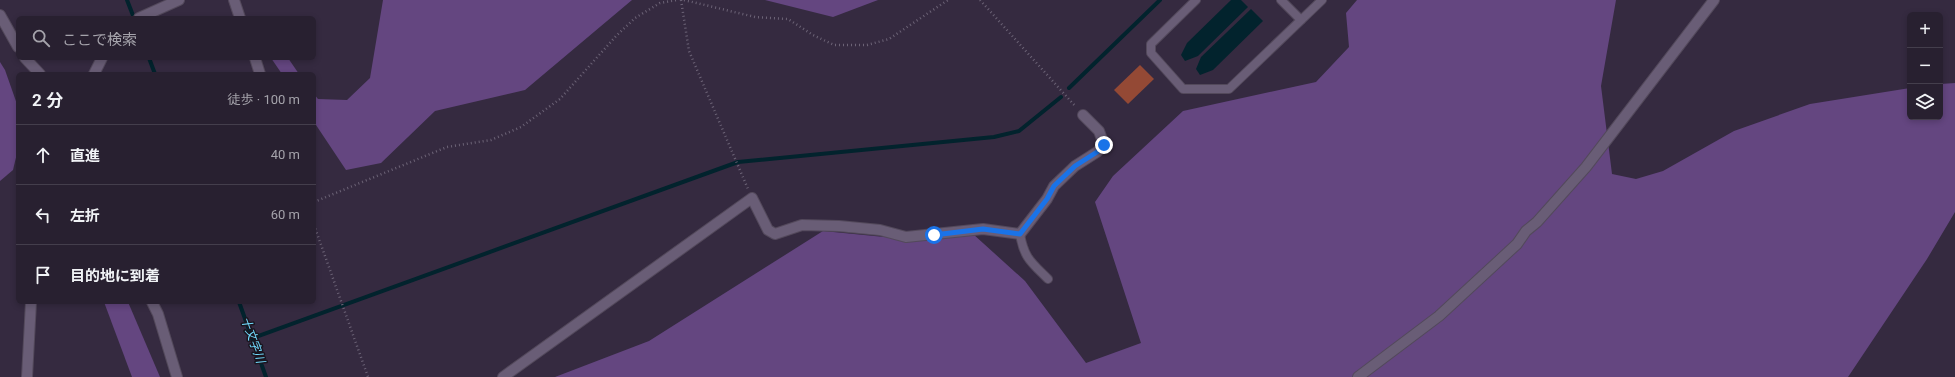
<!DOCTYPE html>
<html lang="ja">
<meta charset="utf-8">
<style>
:root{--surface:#282030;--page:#302838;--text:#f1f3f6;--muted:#a5a3ab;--line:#443e4c}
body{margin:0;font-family:Roboto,"Noto Sans JP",sans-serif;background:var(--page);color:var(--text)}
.controls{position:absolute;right:12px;top:12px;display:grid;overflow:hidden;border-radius:6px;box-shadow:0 2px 6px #0003}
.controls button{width:36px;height:36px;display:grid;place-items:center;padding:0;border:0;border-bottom:1px solid var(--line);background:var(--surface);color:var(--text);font:20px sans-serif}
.stop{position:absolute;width:12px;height:12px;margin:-9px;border:3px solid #1a73e8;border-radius:50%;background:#fff}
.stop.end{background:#1a73e8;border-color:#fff;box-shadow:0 1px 4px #0008}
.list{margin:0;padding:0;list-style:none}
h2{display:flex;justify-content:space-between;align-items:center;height:52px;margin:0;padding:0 16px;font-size:17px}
h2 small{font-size:13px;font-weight:400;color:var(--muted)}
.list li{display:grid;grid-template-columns:26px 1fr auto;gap:12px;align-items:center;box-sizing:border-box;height:60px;padding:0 16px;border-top:1px solid var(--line)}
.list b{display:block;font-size:15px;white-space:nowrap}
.list em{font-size:13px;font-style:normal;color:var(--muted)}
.icon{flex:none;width:22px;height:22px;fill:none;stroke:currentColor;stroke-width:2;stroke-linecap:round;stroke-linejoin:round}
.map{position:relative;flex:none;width:1955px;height:377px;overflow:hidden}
.search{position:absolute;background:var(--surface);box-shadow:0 2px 6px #0003;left:16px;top:16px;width:300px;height:44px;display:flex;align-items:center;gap:10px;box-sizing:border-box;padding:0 14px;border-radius:6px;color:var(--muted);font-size:15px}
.panel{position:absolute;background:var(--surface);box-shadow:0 2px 6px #0003;left:16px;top:72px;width:300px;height:232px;border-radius:6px}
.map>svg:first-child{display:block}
.green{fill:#644680}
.water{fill:#02232d}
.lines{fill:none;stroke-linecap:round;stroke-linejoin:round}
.stream{stroke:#02232d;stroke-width:4}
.building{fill:#944935}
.lane-casing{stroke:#53495b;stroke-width:10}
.street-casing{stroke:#53495b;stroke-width:12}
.secondary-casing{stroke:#53495b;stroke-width:12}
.path{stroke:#6c6376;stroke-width:2.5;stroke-dasharray:1 3;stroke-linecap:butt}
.lane{stroke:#695d76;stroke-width:8}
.street{stroke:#695d76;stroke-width:10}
.secondary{stroke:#695d76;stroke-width:10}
.route{stroke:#1a73e8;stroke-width:5}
.labels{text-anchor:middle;stroke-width:3;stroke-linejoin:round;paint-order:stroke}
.water-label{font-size:12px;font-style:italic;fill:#71dafd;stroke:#1a151f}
</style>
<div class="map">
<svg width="1955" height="377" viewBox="0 0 1955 377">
<rect width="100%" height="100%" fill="#352a40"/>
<g class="green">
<polygon points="383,0 632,0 525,90 435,111 381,163 346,170 314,122 314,94 318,99 347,100 370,78"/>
<polygon points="765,0 878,0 833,17"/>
<polygon points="1357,0 1616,0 1601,86 1612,174 1636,179 1663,171 1734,131 1810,104 1910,88 1910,117 1940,117 1940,84 1955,83 1955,212 1927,259 1848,377 555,377 649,341 823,231 915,240 973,234 1025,281 1086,363 1141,343 1095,202 1113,176 1183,111 1316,82 1349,47 1346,13"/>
<polygon points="271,58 288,58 299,74 282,74"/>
<polygon points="0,62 5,70 18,107 18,149 13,170 0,181"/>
<polygon points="104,302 128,302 160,377 132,377"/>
</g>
<g class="water">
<polygon points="1231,0 1241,0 1248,7 1198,56 1185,61 1181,55 1187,43"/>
<polygon points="1251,9 1263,21 1213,70 1200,75 1196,69 1201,57"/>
</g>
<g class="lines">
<g class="stream">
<polyline points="127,0 134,18"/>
<polyline points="149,58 155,74"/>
<polyline points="1069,88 1160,0"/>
<polyline points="239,302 266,377"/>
<polyline points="253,338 738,162 994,137 1019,131 1061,97"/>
</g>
</g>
<polygon class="building" points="1140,65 1154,79 1128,104 1114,90"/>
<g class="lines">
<defs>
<g id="lane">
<polyline points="1196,0 1151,44 1151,53 1183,89 1229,89 1322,0"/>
<polyline points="1281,0 1301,20"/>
<path d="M1020 234C1024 258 1031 262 1048 279"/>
</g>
<g id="street">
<polyline points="234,0 240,18"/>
<polyline points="255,58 260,74"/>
<polyline points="152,302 158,314 177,377"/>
<polyline points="503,377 752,198 768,230 775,234 802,225 839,226 880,230 906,237 983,229 1020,234 1047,199 1054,186 1075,166 1097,152 1104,145 1099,131 1083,115"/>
<polyline points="1358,377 1439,316 1517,244 1526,231 1537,222 1586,167 1714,0"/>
</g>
<g id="secondary">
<polyline points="0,15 18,47"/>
<polyline points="139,18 179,0"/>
<polyline points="25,58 40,74"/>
<polyline points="94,74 102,58"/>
<polyline points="27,377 31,302"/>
</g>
</defs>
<use href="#lane" class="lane-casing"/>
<use href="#street" class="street-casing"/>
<use href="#secondary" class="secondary-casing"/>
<g class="path">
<polyline points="681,0 689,51 748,189"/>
<polyline points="684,0 755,17 788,19 813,35 834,45 867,45 889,39 948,0"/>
<polyline points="980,0 1076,107"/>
<polyline points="314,202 447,147 491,140 521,127 560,99 616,36 635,18 660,3 677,0"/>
<polyline points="314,225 368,377"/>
</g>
<use href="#lane" class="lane"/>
<use href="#street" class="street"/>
<use href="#secondary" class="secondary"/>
</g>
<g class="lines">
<polyline class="route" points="934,235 983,229 1020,234 1047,199 1054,186 1075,166 1097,152 1104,145"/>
</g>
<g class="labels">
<g class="water-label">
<text transform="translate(253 340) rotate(70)" y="4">十文字川</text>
</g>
</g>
</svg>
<div class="controls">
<button>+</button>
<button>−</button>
<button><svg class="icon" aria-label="layers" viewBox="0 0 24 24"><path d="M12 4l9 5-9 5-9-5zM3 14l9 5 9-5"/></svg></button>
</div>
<div class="stop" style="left:934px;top:235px"></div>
<div class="stop end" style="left:1104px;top:145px"></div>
<div class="search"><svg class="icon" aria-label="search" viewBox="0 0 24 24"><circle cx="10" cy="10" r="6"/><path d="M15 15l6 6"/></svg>ここで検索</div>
<section class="panel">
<h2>2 分<small>徒歩 · 100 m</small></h2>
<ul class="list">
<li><svg class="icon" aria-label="ahead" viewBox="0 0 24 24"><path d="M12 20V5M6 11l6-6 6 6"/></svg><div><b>直進</b></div><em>40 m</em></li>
<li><svg class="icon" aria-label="left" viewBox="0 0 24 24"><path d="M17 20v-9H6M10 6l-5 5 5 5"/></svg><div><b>左折</b></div><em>60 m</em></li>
<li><svg class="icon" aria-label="arrive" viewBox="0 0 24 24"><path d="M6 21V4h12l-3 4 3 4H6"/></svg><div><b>目的地に到着</b></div></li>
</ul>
</section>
</div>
